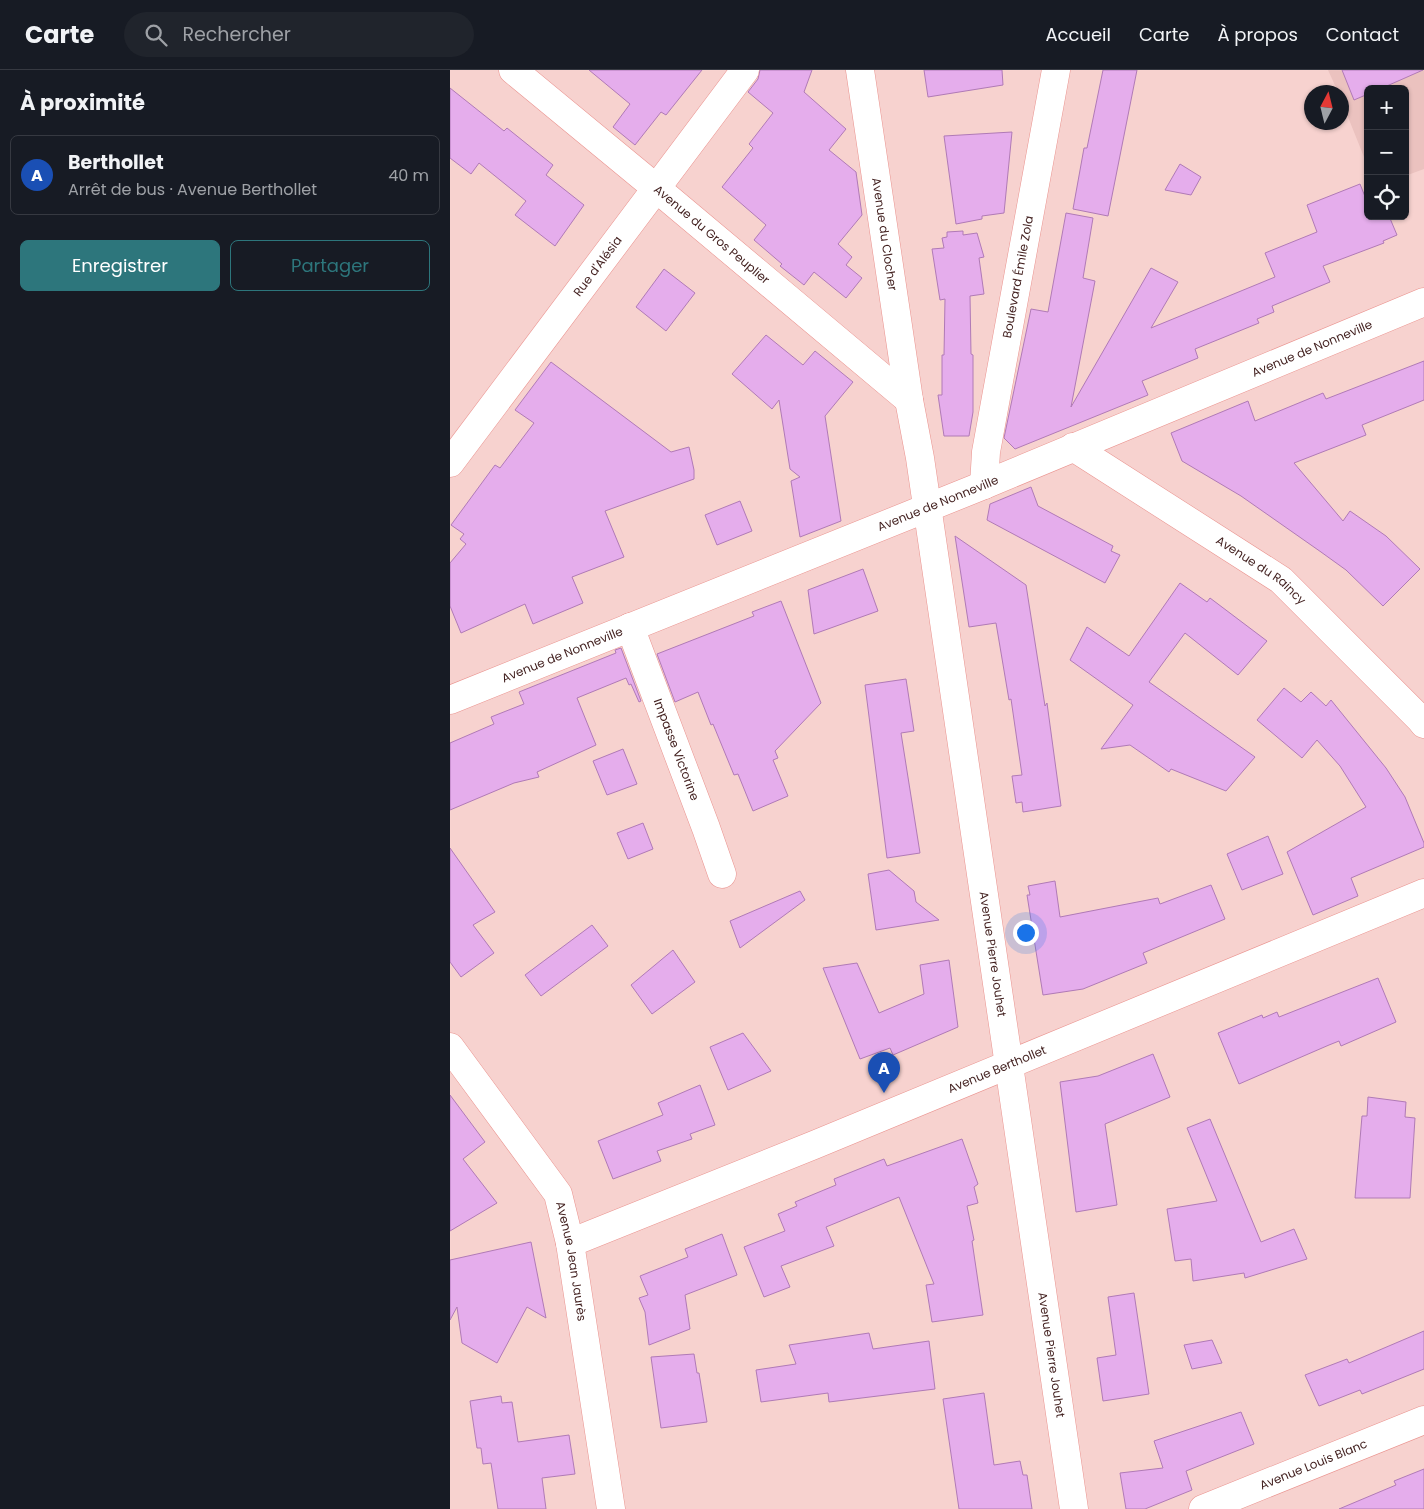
<!DOCTYPE html>
<html lang="fr">
<meta charset="utf-8">
<style>
:root{--surface:#171b24;--page:#20242c;--text:#f1f3f6;--muted:#9ea1a6;--line:#363941;--accent:#2d767c}
body{margin:0;font-family:Poppins,sans-serif;background:var(--page);color:var(--text)}
.controls{position:absolute;right:15px;top:15px;display:grid;overflow:hidden;border-radius:8px;box-shadow:0 1px 4px #0004}
.controls button{width:45px;height:45px;display:grid;place-items:center;padding:0;border:0;border-bottom:1px solid var(--line);background:var(--surface);color:var(--text);font:25px sans-serif}
.compass{position:absolute;left:854px;top:15px;width:45px;height:45px;border-radius:50%;background:var(--surface);box-shadow:0 1px 4px #0004;rotate:7deg}
.you{position:absolute;left:575px;top:862px;width:18px;height:18px;margin:-12px;border:4px solid #fff;border-radius:50%;background:#1a73e8;box-shadow:0 0 0 8px #1a73e833}
.badge{display:grid;place-items:center;width:32px;height:32px;border-radius:50%;background:var(--accent);color:#fff;font-size:16px;font-weight:700}
.pin{position:absolute;translate:-50% -41px;filter:drop-shadow(0 1px 2px #0008)}
.pin::after{content:'';position:absolute;top:26px;width:18px;height:15px;background:inherit;clip-path:polygon(0 0,100% 0,50% 100%)}
.list{margin:0;padding:0;list-style:none}
h2{display:flex;justify-content:space-between;align-items:center;height:65px;margin:0;padding:0 20px;font-size:21px}
h2 small{font-size:16px;font-weight:400;color:var(--muted)}
.list li{display:grid;grid-template-columns:32px 1fr auto;gap:15px;align-items:center;box-sizing:border-box;height:80px;margin:0 10px 10px;padding:0 10px;border:1px solid var(--line);border-radius:8px}
.list b{display:block;font-size:19px;white-space:nowrap}
.list p{margin:0;font-size:16px;white-space:nowrap;color:var(--muted)}
.list em{font-size:16px;font-style:normal;color:var(--muted)}
.actions{display:flex;gap:10px;padding:15px 20px}
.actions a{flex:1;padding:11px 0;border:1px solid var(--accent);border-radius:8px;text-align:center;font-size:18px;color:var(--accent)}
.actions .main{background:var(--accent);color:#fff}
.icon{flex:none;width:28px;height:28px;fill:none;stroke:currentColor;stroke-width:2;stroke-linecap:round;stroke-linejoin:round}
.map{position:relative;flex:none;width:974px;height:1439px;overflow:hidden}
header{display:flex;align-items:center;gap:30px;box-sizing:border-box;height:70px;padding:0 25px;background:var(--surface);border-bottom:1px solid var(--line)}
header strong{font-size:24px}
nav{display:flex;gap:28px;margin-inline-start:auto;font-size:18px}
.search{width:350px;height:45px;background:var(--page);display:flex;align-items:center;gap:12px;box-sizing:border-box;padding:0 18px;border-radius:28px;color:var(--muted);font-size:19px}
main{display:flex}
aside{flex:1;background:var(--surface)}
.map>svg:first-child{display:block}
.built{fill:#ebc2bf}
.building{fill:#e5adec;stroke:#b07ab6}
.lines{fill:none;stroke-linecap:round;stroke-linejoin:round}
.minor-casing{stroke:#ea938f;stroke-width:29}
.minor{stroke:#fff;stroke-width:28}
.labels{text-anchor:middle;stroke-width:4;stroke-linejoin:round;paint-order:stroke}
.street-label{font-size:12px;fill:#411f1e;stroke:#fdfdfd}
</style>
<header>
<strong>Carte</strong>
<div class="search"><svg class="icon" aria-label="search" viewBox="0 0 24 24"><circle cx="10" cy="10" r="6"/><path d="M15 15l6 6"/></svg>Rechercher</div>
<nav><a>Accueil</a><a>Carte</a><a>À propos</a><a>Contact</a></nav>
</header>
<main>
<aside>
<h2>À proximité<small></small></h2>
<ul class="list">
<li><span class="badge" style="background:#1a4fb4">A</span><div><b>Berthollet</b><p>Arrêt de bus · Avenue Berthollet</p></div><em>40 m</em></li>
</ul>
<div class="actions"><a class="main">Enregistrer</a><a>Partager</a></div>
</aside>
<div class="map">
<svg width="974" height="1439" viewBox="0 0 974 1439">
<rect width="100%" height="100%" fill="#f7d2cf"/>
<polygon class="built" points="878,0 974,0 974,99 955,106 955,19 918,19 918,97 892,32 892,22 888,22"/>
<g class="building">
<polygon points="139,0 252,0 216,45 211,42 185,75 163,57 180,34"/>
<polygon points="310,0 362,0 354,22 396,59 379,80 406,102 412,145 388,174 402,187 396,195 412,208 396,228 364,202 354,215 330,196 332,194 304,170 316,155 272,117 303,78 299,74 323,43 298,22 308,9"/>
<polygon points="474,0 552,0 553,15 478,27"/>
<polygon points="653,0 687,0 658,146 623,139 634,78 637,78"/>
<polygon points="892,0 973,0 930,19 918,19 918,24 904,30"/>
<polygon points="0,18 54,61 57,58 103,95 96,105 134,135 105,176 65,145 76,131 29,93 21,104 0,88"/>
<polygon points="562,62 554,143 532,146 532,149 506,154 494,66"/>
<polygon points="730,94 751,107 741,125 715,120"/>
<polygon points="910,114 918,134 918,146 939,146 947,165 933,171 934,173 873,196 880,212 822,236 824,242 807,249 809,253 745,279 748,288 692,311 698,325 565,379 554,368 581,239 598,242 616,143 643,148 633,208 645,211 621,337 701,198 728,212 701,258 825,207 815,183 867,162 857,135"/>
<polygon points="513,161 513,165 527,163 534,187 529,188 534,224 520,226 521,284 523,285 523,342 519,366 494,366 488,325 492,325 492,285 494,285 495,229 490,230 482,179 494,178 492,168 497,167 497,162"/>
<polygon points="214,199 245,223 216,261 186,237"/>
<polygon points="316,265 353,295 365,281 403,312 375,346 391,451 350,467 341,411 350,407 340,399 329,330 322,339 282,304"/>
<polygon points="974,291 974,330 912,355 916,365 844,393 893,451 900,441 936,466 970,499 933,536 896,500 871,482 791,426 732,391 721,363 798,331 805,351 873,323 876,329"/>
<polygon points="101,292 221,382 239,377 244,400 244,409 155,441 174,487 122,507 133,533 83,554 75,534 11,563 0,536 0,493 16,474 10,469 14,464 1,455 45,395 50,398 84,353 65,340"/>
<polygon points="581,417 588,436 663,476 661,481 670,485 655,513 537,450 540,434"/>
<polygon points="290,431 302,461 267,475 255,445"/>
<polygon points="505,466 576,515 595,636 597,633 611,736 573,742 572,732 566,733 562,706 572,705 561,629 559,630 546,553 519,557"/>
<polygon points="413,499 428,541 364,564 358,520"/>
<polygon points="730,513 757,532 760,528 817,571 788,605 735,563 699,612 805,687 776,721 721,699 719,702 680,675 651,679 683,635 620,590 637,557 679,586"/>
<polygon points="331,531 371,633 325,681 328,688 323,690 338,726 303,741 288,704 284,705 263,654 261,655 248,622 225,632 207,584 304,546 302,542"/>
<polygon points="171,578 191,631 189,632 181,614 179,615 176,608 127,628 146,675 87,702 89,707 64,713 0,740 0,673 44,654 41,647 74,634 69,622 166,583 165,580"/>
<polygon points="456,609 464,661 451,663 470,783 437,788 415,615"/>
<polygon points="834,618 851,632 861,622 876,636 881,630 936,698 955,727 974,773 974,777 901,808 908,826 863,845 837,782 916,737 890,696 867,670 852,688 807,650"/>
<polygon points="173,679 187,714 157,725 143,691"/>
<polygon points="193,753 203,779 178,789 167,763"/>
<polygon points="818,766 833,804 792,820 777,784"/>
<polygon points="0,778 45,842 23,855 44,883 11,907 0,892"/>
<polygon points="439,800 464,821 466,832 489,850 426,860 418,804"/>
<polygon points="605,811 610,847 708,828 710,834 761,815 775,849 693,883 697,893 633,919 593,925 577,825 580,825 578,816"/>
<polygon points="350,821 355,830 290,878 280,851"/>
<polygon points="142,855 158,876 91,926 75,905"/>
<polygon points="223,880 245,912 202,944 181,915"/>
<polygon points="499,890 508,957 443,985 440,978 410,989 373,898 407,893 429,943 474,924 470,895"/>
<polygon points="928,908 946,952 891,976 889,971 879,975 789,1014 768,963 812,945 813,948 827,942 829,947"/>
<polygon points="293,963 321,1001 278,1020 260,977"/>
<polygon points="703,984 720,1027 655,1054 667,1135 626,1142 610,1012 648,1006"/>
<polygon points="250,1015 265,1055 240,1064 242,1069 207,1081 211,1091 163,1109 148,1071 213,1045 208,1033"/>
<polygon points="0,1025 35,1072 13,1089 47,1133 0,1161"/>
<polygon points="918,1027 956,1032 955,1047 965,1048 960,1128 905,1128 912,1046 917,1046"/>
<polygon points="760,1049 811,1172 844,1159 857,1189 795,1208 794,1203 743,1211 741,1189 725,1191 717,1139 767,1131 737,1058"/>
<polygon points="512,1069 528,1114 524,1117 528,1133 517,1136 524,1170 522,1171 533,1245 482,1252 476,1215 484,1214 449,1127 376,1157 384,1176 331,1196 340,1217 314,1227 294,1177 335,1161 328,1144 347,1136 345,1132 386,1115 384,1109 434,1089 437,1096"/>
<polygon points="272,1164 287,1205 235,1225 240,1259 199,1275 195,1242 189,1228 198,1225 190,1206 238,1187 235,1179"/>
<polygon points="81,1172 96,1248 77,1237 47,1293 12,1273 7,1237 0,1250 0,1190"/>
<polygon points="684,1223 699,1324 653,1331 647,1288 666,1285 658,1227"/>
<polygon points="974,1261 974,1299 912,1324 910,1320 869,1336 855,1305 897,1289 899,1293"/>
<polygon points="419,1263 423,1279 479,1271 485,1319 379,1332 378,1323 311,1332 306,1300 346,1294 339,1275"/>
<polygon points="762,1270 772,1293 742,1299 734,1275"/>
<polygon points="244,1284 247,1303 249,1303 257,1352 211,1358 201,1287"/>
<polygon points="534,1323 544,1395 570,1391 573,1405 577,1405 582,1439 509,1439 493,1329"/>
<polygon points="51,1326 52,1333 62,1332 68,1372 119,1365 125,1404 92,1408 96,1439 48,1439 41,1393 33,1394 31,1378 27,1378 20,1331"/>
<polygon points="791,1342 804,1374 736,1401 742,1420 695,1439 676,1439 670,1403 713,1398 704,1371"/>
<polygon points="974,1399 974,1439 889,1439 946,1415 944,1411"/>
</g>
<g class="lines">
<defs>
<g id="minor">
<path id="s1" d="M63 0 206 118 459 330"/>
<path id="s2" d="M410 0 459 330 470 388 624 1439"/>
<path id="s3" d="M623 377 831 510 970 649 974 654"/>
<path id="s4" d="M0 393 295 0"/>
<path id="s5" d="M534 415 536 382 606 0"/>
<path id="s6" d="M180 557 256 758 272 804"/>
<path id="s7" d="M0 630 534 415 974 232"/>
<path id="s8" d="M0 977 108 1124 120 1173 161 1439"/>
<path id="s9" d="M120 1173 364 1075 974 823"/>
<path id="s10" d="M753 1439 974 1350"/>
</g>
</defs>
<use href="#minor" class="minor-casing"/>
<use href="#minor" class="minor"/>
</g>
<g class="labels">
<g class="street-label">
<text dy="4" stroke="none"><textPath href="#s1" startOffset="258">Avenue du Gros Peuplier</textPath></text>
<text dy="4" stroke="none"><textPath href="#s2" startOffset="166">Avenue du Clocher</textPath></text>
<text dy="4" stroke="none"><textPath href="#s4" startOffset="246">Rue d'Alésia</textPath></text>
<text dy="4" stroke="none"><textPath href="#s5" startOffset="211">Boulevard Émile Zola</textPath></text>
<text dy="4" stroke="none"><textPath href="#s7" startOffset="931">Avenue de Nonneville</textPath></text>
<text dy="4" stroke="none"><textPath href="#s7" startOffset="526">Avenue de Nonneville</textPath></text>
<text dy="4" stroke="none"><textPath href="#s3" startOffset="225">Avenue du Raincy</textPath></text>
<text dy="4" stroke="none"><textPath href="#s7" startOffset="121">Avenue de Nonneville</textPath></text>
<text dy="4" stroke="none"><textPath href="#s6" startOffset="131">Impasse Victorine</textPath></text>
<text dy="4" stroke="none"><textPath href="#s2" startOffset="894">Avenue Pierre Jouhet</textPath></text>
<text dy="4" stroke="none"><textPath href="#s9" startOffset="461">Avenue Berthollet</textPath></text>
<text dy="4" stroke="none"><textPath href="#s8" startOffset="251">Avenue Jean Jaurès</textPath></text>
<text dy="4" stroke="none"><textPath href="#s2" startOffset="1299">Avenue Pierre Jouhet</textPath></text>
<text dy="4" stroke="none"><textPath href="#s10" startOffset="119">Avenue Louis Blanc</textPath></text>
</g>
</g>
</svg>
<div class="controls">
<button>+</button>
<button>−</button>
<button><svg class="icon" aria-label="locate" viewBox="0 0 24 24"><circle cx="12" cy="12" r="6"/><path d="M12 2v4M12 18v4M2 12h4M18 12h4"/></svg></button>
</div>
<svg class="compass" viewBox="-18 -18 36 36"><path d="M0-13l5 13h-10z" fill="#e53935"/><path d="M0 13l5-13h-10z" fill="#9ea1a6"/></svg>
<div class="you"></div>
<div class="pin badge" style="left:434px;top:1023px;background:#1a4fb4">A</div>
</div>
</main>
